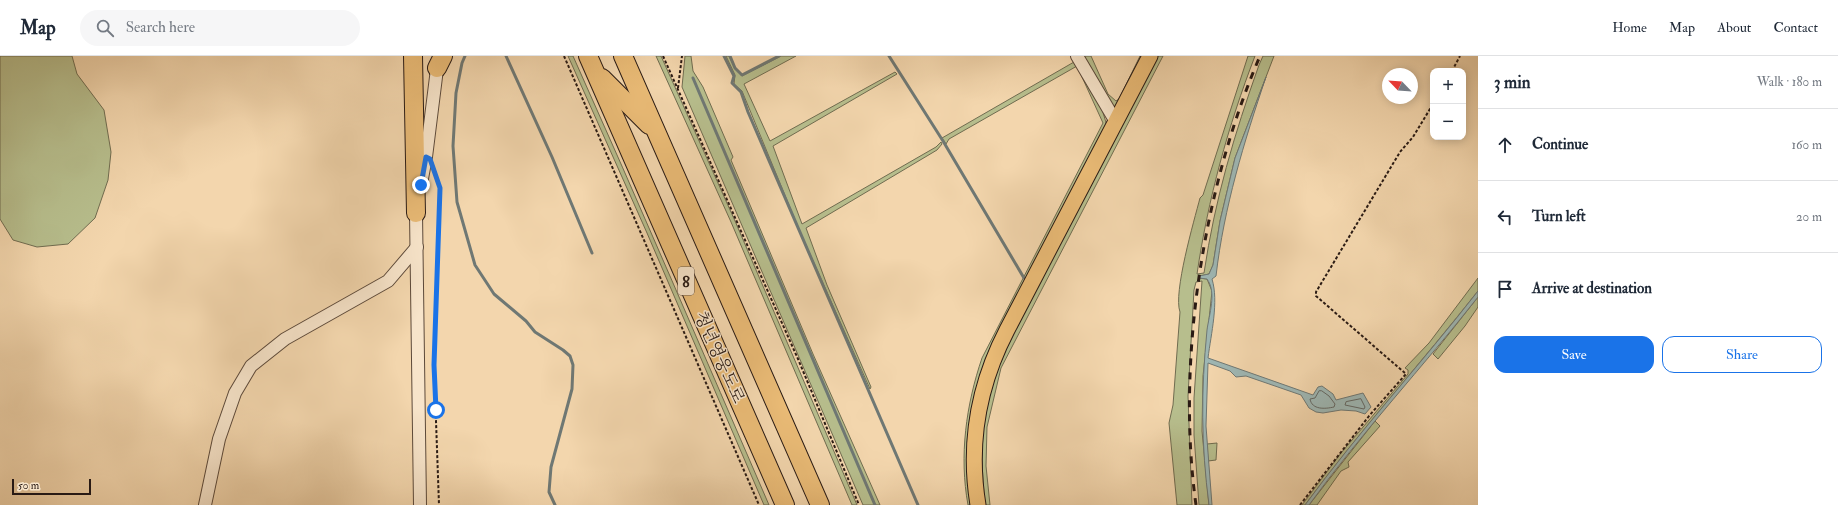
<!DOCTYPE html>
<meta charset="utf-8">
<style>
:root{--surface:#fff;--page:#f6f6f7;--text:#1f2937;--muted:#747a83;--line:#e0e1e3;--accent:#1a73e8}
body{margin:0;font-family:"IM FELL Double Pica","Noto Serif KR",serif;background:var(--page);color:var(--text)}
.controls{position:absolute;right:12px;top:12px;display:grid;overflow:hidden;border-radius:8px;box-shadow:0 2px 10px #0003}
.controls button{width:36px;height:36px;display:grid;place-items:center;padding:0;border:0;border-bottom:1px solid var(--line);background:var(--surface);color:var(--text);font:20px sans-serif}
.compass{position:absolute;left:1382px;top:12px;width:36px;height:36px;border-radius:50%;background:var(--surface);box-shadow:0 2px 10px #0003;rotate:295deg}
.scale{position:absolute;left:12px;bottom:10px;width:79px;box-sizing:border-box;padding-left:4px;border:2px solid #291a14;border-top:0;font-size:11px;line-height:14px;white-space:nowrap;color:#291a14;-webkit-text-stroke:3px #f7e4ca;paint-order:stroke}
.stop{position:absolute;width:12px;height:12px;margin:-9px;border:3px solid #1a73e8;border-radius:50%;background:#fff}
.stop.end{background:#1a73e8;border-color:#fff;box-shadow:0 1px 4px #0008}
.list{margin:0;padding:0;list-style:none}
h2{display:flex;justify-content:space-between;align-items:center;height:52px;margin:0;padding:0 16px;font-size:17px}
h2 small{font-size:13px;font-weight:400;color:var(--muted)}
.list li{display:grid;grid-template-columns:26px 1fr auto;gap:12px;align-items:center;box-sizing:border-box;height:72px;padding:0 16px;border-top:1px solid var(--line)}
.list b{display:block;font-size:15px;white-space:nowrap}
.list em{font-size:13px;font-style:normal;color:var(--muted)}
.actions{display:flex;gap:8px;padding:12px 16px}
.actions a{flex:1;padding:9px 0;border:1px solid var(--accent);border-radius:12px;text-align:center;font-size:14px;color:var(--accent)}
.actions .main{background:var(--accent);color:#fff}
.icon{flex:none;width:22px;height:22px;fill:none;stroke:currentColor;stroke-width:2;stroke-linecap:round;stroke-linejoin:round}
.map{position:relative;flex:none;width:1478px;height:449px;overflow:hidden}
header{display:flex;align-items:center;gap:24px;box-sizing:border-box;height:56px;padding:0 20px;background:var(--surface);border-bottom:1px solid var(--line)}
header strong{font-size:19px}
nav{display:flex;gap:22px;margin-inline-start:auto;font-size:14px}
.search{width:280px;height:36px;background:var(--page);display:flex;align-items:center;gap:10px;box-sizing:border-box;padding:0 14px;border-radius:22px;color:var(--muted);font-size:15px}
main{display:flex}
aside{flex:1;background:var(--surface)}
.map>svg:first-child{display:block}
.green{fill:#b7be8d;stroke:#706c50}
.water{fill:#9eb7b4;stroke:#6f7874}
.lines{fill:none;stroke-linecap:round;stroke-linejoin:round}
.shore{stroke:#646864;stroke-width:1}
.stream{stroke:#6f7874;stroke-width:3}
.minor-casing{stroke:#5c493a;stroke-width:14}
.major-casing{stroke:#291a14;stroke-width:17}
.highway-casing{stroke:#291a14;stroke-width:20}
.path{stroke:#291a14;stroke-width:2;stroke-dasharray:3 2;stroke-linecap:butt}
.minor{stroke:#f7e4ca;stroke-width:12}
.major{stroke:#eabb76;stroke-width:15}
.highway{stroke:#eabb76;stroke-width:18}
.rail{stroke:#291a14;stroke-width:3;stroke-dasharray:7 7;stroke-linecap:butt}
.route{stroke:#1a73e8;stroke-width:5}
.labels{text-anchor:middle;stroke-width:3;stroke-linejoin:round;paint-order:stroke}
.shield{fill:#f7e4ca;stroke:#67574b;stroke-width:1}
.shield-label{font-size:16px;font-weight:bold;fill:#291a14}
.street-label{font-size:17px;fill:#291a14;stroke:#f7e4ca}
</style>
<header>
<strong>Map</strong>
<div class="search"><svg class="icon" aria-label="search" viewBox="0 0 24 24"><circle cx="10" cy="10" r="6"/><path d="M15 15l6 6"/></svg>Search here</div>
<nav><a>Home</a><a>Map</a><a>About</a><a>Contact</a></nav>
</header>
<main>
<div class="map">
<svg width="1478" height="449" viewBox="0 0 1478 449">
<rect width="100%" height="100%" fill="#f3d6ad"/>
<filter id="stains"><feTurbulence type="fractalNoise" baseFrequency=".005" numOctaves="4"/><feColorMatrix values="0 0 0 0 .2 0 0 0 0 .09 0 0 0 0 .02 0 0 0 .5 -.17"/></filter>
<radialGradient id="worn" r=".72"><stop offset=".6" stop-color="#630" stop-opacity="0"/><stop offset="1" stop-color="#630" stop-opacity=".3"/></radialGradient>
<g class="green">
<polygon points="0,0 72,0 77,18 104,54 111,96 108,124 95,162 68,188 37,191 13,184 0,163"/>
<path d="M568 0H573C640 149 704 299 769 449H764L647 177Z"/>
<polygon points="656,0 661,0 735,165 857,449 852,449 731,166"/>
<polygon points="685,0 691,0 693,15 703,31 733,101 731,104 813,298 880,449 863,449 682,31"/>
<polygon points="726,0 729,0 735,13 742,20 781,0 796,0 744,28 770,85 895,16 897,18 773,90 802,168 936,91 941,86 942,88 937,94 806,172 827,229 871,331 870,333 798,171 742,35 734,28 735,19"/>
<path d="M1071 0H1075L1102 53 1107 70 996 283 972 449H968C959 400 966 349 982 302L1103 67 1077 10 949 83 946 88 942 82 1074 6Z"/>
<polygon points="1084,0 1091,0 1108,38 1116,45 1119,43 1140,0 1143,0 1118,49 1115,51 1111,49"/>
<path d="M1157 0H1163L1001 312 987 371 986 410 990 449H985C982 417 980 384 985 353 988 335 997 317 1002 299Z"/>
<path d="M1248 0H1255C1228 70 1208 143 1197 218L1204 217C1215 143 1234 79 1259 9L1263 0H1274L1235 102 1220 165 1213 209 1209 218 1200 220 1199 222 1207 223 1212 235 1203 320 1202 375 1209 449H1199L1194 379V342L1202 225 1196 226 1194 234 1188 340 1192 449H1177L1169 367 1173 349 1180 256C1173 237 1194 165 1200 142L1203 139Z"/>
<path d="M1478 222V235C1421 307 1360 375 1305 449H1302L1341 397 1408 318V314L1405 312 1429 287Z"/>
<polygon points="1478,241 1478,251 1465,270 1438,303 1433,298"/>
<polygon points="1375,365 1380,370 1348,406 1349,411 1341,415 1317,449 1309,449"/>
<polygon points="1217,387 1216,404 1208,405 1208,407 1207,388"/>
</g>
<g class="water">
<path d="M1266 21C1244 86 1224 151 1216 220L1212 223C1219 246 1211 278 1208 302L1313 339 1318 331 1322 330 1333 338 1336 344 1363 337 1371 351 1365 358 1356 355 1341 354 1323 357 1316 356 1309 352 1301 339 1246 320 1236 321 1230 315 1208 307 1206 370 1212 449H1209C1201 388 1201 335 1207 274 1209 259 1217 236 1207 223L1199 222V220L1209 218 1213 209 1220 165 1235 102Z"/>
<path d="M1478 235V241C1423 311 1362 376 1309 449H1305C1359 375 1422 307 1478 235Z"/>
</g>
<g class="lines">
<g class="shore">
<path d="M1322 335 1329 340 1335 348 1334 351C1325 353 1312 354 1310 343L1315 342 1319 335Z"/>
<polygon points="1361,343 1365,351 1364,353 1345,349 1346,346"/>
</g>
<g class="stream">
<polyline points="465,0 462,7 456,37 453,90 457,146 475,209 494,238 526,265 535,276 563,294 570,300 573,309 572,333 551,411 549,436 555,449"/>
<polyline points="506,0 552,101 592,197"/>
<polyline points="724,0 734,20 732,27 741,36 748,56 918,449"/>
<polyline points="730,0 735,12 742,19 779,0"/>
<polyline points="889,0 943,85 1024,222"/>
<polyline points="693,22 875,449"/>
</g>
<defs>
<g id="minor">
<polyline points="1077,0 1116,66"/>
<polyline points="421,128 426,101 438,5"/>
<polyline points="417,150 416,157 420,449"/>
<polyline points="205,449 219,383 235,337 251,310 285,283 388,225 417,191"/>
</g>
<path id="major" d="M978 449C968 388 979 328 1007 274L1150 0"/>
<g id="highway">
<polyline points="413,0 416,157"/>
<polyline points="588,0 785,449"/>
<polyline points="623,0 820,449"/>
<polyline points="437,12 443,0"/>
<polyline points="602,22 649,69"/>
</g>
</defs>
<use href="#minor" class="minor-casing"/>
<use href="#major" class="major-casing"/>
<use href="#highway" class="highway-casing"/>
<g class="path">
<polyline points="564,0 759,449"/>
<polyline points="663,0 798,303 859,449"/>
<polyline points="1452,15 1460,0"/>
<polyline points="678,32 682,0"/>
<polyline points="435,115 440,132 434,309 439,449"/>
<polyline points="1300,449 1369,360 1406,318 1316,240 1316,236 1400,96 1413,81 1433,48"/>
</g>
<use href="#minor" class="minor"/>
<use href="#major" class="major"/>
<use href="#highway" class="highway"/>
<path class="rail" d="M1196 449C1176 306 1203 132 1260 0"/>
</g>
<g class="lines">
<polyline class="route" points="421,129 426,101 430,103 440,132 434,309 436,354"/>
</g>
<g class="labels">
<rect class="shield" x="678" y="211" width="16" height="28" rx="3"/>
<g class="shield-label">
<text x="686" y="231">8</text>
</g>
<g class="street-label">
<text transform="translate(720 301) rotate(66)" y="6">청년영웅도로</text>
</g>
</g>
<rect width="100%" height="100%" filter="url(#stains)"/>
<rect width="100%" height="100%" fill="url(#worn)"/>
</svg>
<div class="controls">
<button>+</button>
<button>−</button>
</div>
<svg class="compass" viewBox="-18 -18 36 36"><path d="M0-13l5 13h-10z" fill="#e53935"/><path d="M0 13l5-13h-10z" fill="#747a83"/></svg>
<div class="scale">50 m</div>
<div class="stop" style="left:436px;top:354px"></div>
<div class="stop end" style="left:421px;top:129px"></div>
</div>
<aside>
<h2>3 min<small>Walk · 180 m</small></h2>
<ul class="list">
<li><svg class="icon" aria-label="ahead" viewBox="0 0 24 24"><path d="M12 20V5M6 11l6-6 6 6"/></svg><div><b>Continue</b></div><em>160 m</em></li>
<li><svg class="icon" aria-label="left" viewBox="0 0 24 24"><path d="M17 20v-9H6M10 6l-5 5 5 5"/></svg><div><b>Turn left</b></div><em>20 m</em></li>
<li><svg class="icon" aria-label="arrive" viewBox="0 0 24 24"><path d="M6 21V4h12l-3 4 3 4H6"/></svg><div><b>Arrive at destination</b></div></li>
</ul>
<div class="actions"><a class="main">Save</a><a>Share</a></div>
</aside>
</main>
